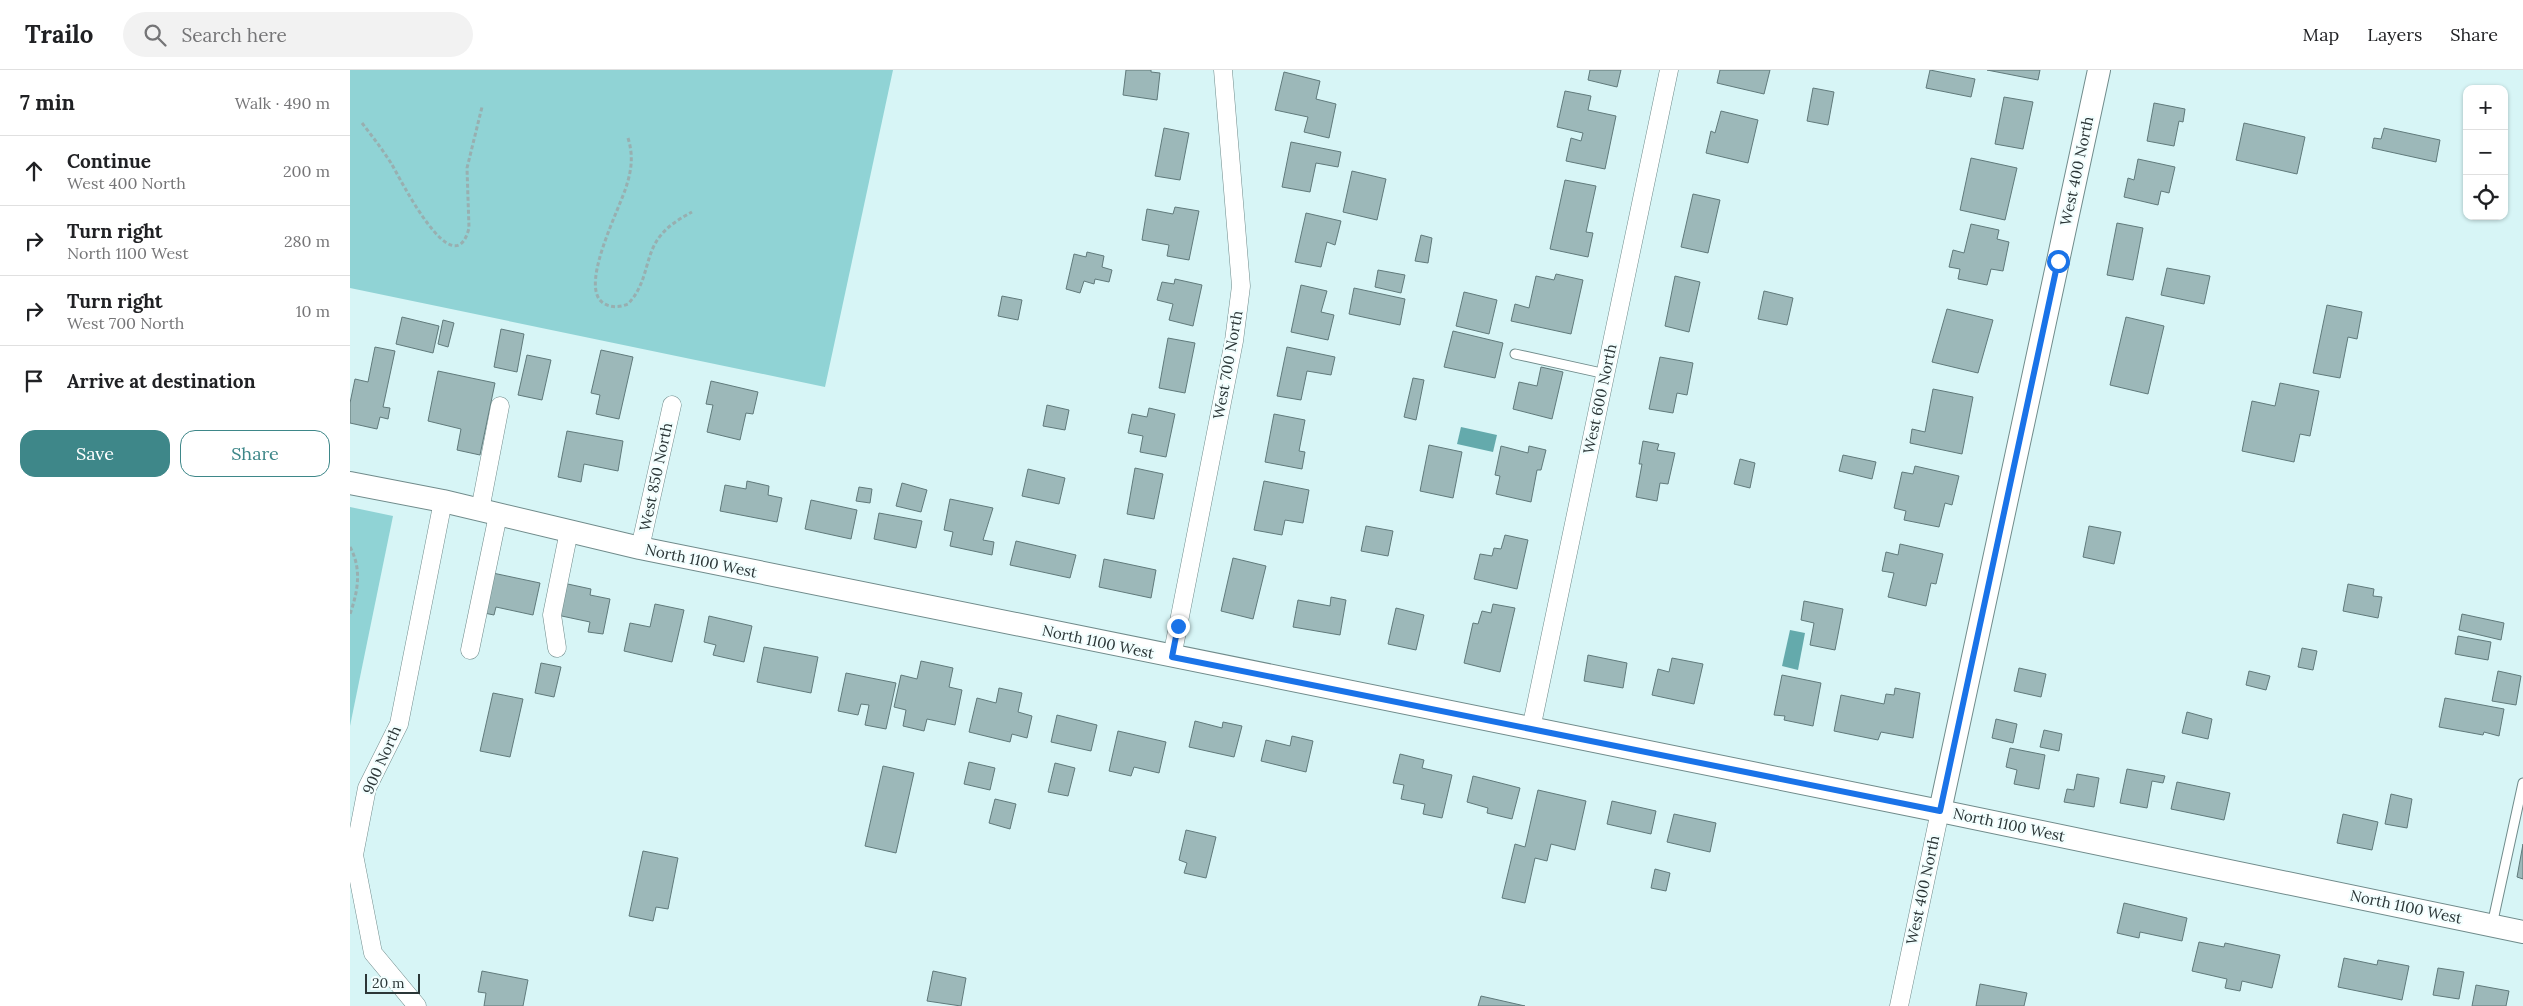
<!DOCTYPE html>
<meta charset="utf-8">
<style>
:root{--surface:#fff;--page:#f2f2f2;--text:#202124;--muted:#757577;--line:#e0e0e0;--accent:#3e8789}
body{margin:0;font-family:Lora,serif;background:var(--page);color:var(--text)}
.controls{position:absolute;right:15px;top:15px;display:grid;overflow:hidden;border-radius:10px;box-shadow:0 1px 4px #0004}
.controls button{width:45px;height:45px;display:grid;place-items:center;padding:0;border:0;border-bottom:1px solid var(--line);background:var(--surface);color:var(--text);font:25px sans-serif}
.scale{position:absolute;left:15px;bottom:12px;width:55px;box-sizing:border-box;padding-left:5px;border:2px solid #2b3637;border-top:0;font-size:14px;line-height:18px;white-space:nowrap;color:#2b3637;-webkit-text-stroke:4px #f2fefe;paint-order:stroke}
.stop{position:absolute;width:15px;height:15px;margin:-11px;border:4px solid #1a73e8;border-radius:50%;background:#fff}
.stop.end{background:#1a73e8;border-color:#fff;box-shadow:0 1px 5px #0008}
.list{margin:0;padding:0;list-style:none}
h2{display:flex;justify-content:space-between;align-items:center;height:65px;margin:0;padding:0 20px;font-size:21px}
h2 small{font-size:16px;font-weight:400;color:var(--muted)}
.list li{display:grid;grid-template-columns:32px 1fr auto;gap:15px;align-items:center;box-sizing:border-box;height:70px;padding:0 20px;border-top:1px solid var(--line)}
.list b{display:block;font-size:19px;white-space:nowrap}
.list p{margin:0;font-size:16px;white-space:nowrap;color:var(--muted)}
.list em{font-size:16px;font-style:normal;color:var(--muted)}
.actions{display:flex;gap:10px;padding:15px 20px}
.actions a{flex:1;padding:11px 0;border:1px solid var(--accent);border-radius:15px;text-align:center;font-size:18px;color:var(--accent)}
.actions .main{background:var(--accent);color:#fff}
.icon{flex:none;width:28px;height:28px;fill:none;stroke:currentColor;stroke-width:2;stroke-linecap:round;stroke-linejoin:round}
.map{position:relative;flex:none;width:2173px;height:936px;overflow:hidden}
header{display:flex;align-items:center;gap:30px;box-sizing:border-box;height:70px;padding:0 25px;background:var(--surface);border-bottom:1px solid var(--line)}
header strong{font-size:24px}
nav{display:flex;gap:28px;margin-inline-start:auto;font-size:18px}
.search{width:350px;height:45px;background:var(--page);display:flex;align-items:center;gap:12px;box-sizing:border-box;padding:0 18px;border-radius:28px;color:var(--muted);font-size:19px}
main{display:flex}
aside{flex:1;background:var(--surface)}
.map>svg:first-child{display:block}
.green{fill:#90d3d5}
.water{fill:#64aaac}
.building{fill:#9cb8b9;stroke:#607a7b}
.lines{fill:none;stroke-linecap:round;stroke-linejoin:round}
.service-casing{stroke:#708b8b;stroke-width:11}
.minor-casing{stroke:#708b8b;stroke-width:19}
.tertiary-casing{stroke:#708b8b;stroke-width:24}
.path{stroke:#98afb0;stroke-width:3;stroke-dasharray:4 2.5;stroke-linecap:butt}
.service{stroke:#fff;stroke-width:9}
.minor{stroke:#fff;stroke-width:18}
.tertiary{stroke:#fff;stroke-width:22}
.route{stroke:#1a73e8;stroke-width:6}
.labels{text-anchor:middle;stroke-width:4.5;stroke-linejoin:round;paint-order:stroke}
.street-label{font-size:15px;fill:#2b3637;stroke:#f2fefe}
</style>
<header>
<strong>Trailo</strong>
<div class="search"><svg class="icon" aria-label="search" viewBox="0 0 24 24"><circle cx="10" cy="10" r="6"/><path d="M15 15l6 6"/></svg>Search here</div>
<nav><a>Map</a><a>Layers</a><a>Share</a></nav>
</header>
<main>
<aside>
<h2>7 min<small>Walk · 490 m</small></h2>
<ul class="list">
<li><svg class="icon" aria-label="ahead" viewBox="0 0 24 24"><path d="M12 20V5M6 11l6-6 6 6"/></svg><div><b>Continue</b><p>West 400 North</p></div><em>200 m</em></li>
<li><svg class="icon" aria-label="right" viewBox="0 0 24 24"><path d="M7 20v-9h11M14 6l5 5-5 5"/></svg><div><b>Turn right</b><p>North 1100 West</p></div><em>280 m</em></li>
<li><svg class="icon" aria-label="right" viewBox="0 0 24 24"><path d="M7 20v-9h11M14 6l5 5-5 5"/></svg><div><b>Turn right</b><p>West 700 North</p></div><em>10 m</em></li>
<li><svg class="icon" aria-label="arrive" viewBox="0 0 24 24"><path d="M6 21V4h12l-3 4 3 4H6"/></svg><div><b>Arrive at destination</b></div></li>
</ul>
<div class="actions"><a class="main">Save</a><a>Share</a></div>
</aside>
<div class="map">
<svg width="2173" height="936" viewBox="0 0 2173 936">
<rect width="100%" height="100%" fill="#d7f5f6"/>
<g class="green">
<polygon points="0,0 543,0 475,317 0,218"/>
<polygon points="0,437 43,446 0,656"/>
</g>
<g class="water">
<polygon points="1111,357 1147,365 1143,382 1107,374"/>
<polygon points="1440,560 1455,563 1448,600 1432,596"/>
</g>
<g class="building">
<polygon points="776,0 801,0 801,2 810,3 807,30 773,25"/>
<polygon points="1240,0 1271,0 1267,17 1238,10"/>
<polygon points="1370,0 1420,0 1414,24 1367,13"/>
<polygon points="1580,0 1625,9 1621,27 1576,18"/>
<polygon points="1637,0 1690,0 1688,10"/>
<polygon points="934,2 970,11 966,29 986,34 979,68 954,62 958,47 925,40"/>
<polygon points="1463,18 1484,22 1478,55 1457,51"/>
<polygon points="1215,21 1241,26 1238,40 1266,46 1255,99 1216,91 1221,68 1231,71 1233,63 1207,57"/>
<polygon points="1654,27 1683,32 1673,79 1645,74"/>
<polygon points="1804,33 1835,39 1833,52 1829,51 1824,76 1797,71"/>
<polygon points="1371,41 1408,50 1398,93 1356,83 1361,61 1365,63"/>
<polygon points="1894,53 1955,67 1947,104 1886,90"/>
<polygon points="814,58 839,63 830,110 805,106"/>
<polygon points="2034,58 2090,70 2086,92 2022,78 2024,68 2031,69"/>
<polygon points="941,72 991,82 988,97 966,93 960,122 932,117"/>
<polygon points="1621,88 1667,98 1655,150 1610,140"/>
<polygon points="1788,89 1825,97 1819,123 1811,121 1808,135 1774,127 1778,108 1784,110"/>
<polygon points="1002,101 1036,109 1027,150 993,142"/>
<polygon points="1215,110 1246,116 1236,162 1243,163 1238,187 1200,179"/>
<polygon points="1343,124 1370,130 1358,183 1331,177"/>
<polygon points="825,137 849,141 839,190 817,186 819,175 792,170 797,139 823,144"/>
<polygon points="956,143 991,151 985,175 977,172 971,197 945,192"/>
<polygon points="1767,153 1793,158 1783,210 1757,205"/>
<polygon points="1621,154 1649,160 1647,169 1659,172 1653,201 1641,199 1637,215 1608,209 1610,199 1599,197 1603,180 1614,183"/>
<polygon points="1071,165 1082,168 1078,193 1065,191"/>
<polygon points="737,182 754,186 752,197 762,200 759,212 745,209 744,214 734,211 730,223 716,219 724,184 736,187"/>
<polygon points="1817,198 1860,206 1854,234 1811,225"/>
<polygon points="1028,200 1055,205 1051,223 1025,217"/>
<polygon points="1206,204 1233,210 1221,264 1161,251 1165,234 1179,238 1186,206 1204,210"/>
<polygon points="1325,206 1350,212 1339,262 1315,256"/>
<polygon points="825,209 852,215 843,256 819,250 823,234 807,230 812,212 824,214"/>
<polygon points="951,215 977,221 971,242 984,245 978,270 941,262"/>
<polygon points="1004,218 1055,229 1050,255 999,244"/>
<polygon points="1414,221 1443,228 1437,255 1408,249"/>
<polygon points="1114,222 1147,230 1139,264 1106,256"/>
<polygon points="652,226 672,230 668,250 648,246"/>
<polygon points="1977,235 2012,242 2007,269 1998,267 1990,308 1963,303"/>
<polygon points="1597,239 1643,250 1628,303 1582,292"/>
<polygon points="52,247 89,256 83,283 46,274"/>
<polygon points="1776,247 1814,256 1798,324 1760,315"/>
<polygon points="93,250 104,253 98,277 88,274"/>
<polygon points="151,259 174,264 167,302 144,297"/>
<polygon points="1103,261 1153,273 1145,308 1094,297"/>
<polygon points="818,268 845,273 835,323 809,318"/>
<polygon points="25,277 45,281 33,337 40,338 38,349 30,347 27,359 0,353 0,333 5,309 18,312"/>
<polygon points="937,277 985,287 981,305 957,301 951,330 927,326"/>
<polygon points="251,280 283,287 269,349 246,344 250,325 241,323"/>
<polygon points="177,285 201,290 192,330 168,325"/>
<polygon points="1310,287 1343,293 1337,325 1327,323 1323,343 1299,339"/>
<polygon points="1191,297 1213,302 1202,349 1163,339 1169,312 1187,316"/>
<polygon points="88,301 145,313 130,385 107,380 111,359 78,351"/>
<polygon points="1063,308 1074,310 1066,350 1054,347"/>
<polygon points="361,311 408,322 403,344 396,343 390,370 357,362 363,335 356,334"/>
<polygon points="1930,313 1969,321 1960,366 1950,364 1944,392 1892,381 1902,331 1925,336"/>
<polygon points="1583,319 1623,327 1612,384 1560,373 1562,359 1575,362"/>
<polygon points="697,335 719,340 715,360 693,356"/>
<polygon points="799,338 825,344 816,387 790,382 793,366 778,363 782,344 797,347"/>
<polygon points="924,344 955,350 949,381 955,382 952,399 915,392"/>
<polygon points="217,361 273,371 268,401 234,394 231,412 208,407"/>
<polygon points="1293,371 1309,374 1307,380 1325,383 1318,414 1310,413 1307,431 1286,427 1292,394 1289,394"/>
<polygon points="1079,375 1112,382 1103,428 1070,421"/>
<polygon points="1151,376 1178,383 1179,376 1196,380 1191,400 1187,400 1181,432 1146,424 1150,406 1145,405"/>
<polygon points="1493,385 1526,392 1522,409 1489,401"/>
<polygon points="1390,389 1405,393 1400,418 1384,414"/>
<polygon points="1565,396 1609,406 1602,435 1595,433 1589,457 1554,450 1556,441 1544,438 1552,402 1563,404"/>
<polygon points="785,398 813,404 804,449 777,444"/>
<polygon points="678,399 715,408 709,434 672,426"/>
<polygon points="397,411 419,416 418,425 432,428 427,452 370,441 375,415 396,419"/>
<polygon points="914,411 959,420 953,453 935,450 932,465 904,460"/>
<polygon points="552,413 577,420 571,442 546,436"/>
<polygon points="509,417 522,419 520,433 506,431"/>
<polygon points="600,429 643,438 633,470 644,472 642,485 600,476 603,462 594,460"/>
<polygon points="461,430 507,440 501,469 455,459"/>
<polygon points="529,443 572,451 566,478 524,469"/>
<polygon points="1016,456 1043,461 1038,486 1011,481"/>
<polygon points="1739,456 1771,462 1764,494 1733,487"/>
<polygon points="1155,465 1178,470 1167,519 1124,509 1130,484 1142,486 1144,478 1151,479"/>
<polygon points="666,471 726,485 720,508 660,495"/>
<polygon points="1550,474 1593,484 1586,514 1581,513 1576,536 1538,527 1544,503 1532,501 1536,482 1548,485"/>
<polygon points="883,488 916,496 903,549 871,541"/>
<polygon points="754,489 806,500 801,528 749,517"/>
<polygon points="138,502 190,513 183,545 146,537 144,545 129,542"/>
<polygon points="213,513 241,519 240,525 260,529 253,564 238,562 240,552 207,545"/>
<polygon points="1998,514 2024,519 2023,526 2032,527 2028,548 1993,541"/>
<polygon points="981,527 996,530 990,565 943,557 948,530 980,536"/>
<polygon points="1454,531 1493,539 1485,580 1460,575 1464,553 1451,550"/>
<polygon points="305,534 334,540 322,592 274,581 280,553 300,557"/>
<polygon points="1143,534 1165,538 1150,602 1114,593 1123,553 1128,554 1132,541 1141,543"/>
<polygon points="1046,538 1074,545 1066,580 1038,574"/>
<polygon points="2112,544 2154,553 2151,570 2109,560"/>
<polygon points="359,546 402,556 394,592 363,585 366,575 354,572"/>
<polygon points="2108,566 2141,572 2138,590 2105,584"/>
<polygon points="414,577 468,587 461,623 407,612"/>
<polygon points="1952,578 1967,581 1963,600 1948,597"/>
<polygon points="1238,585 1277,593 1273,618 1234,611"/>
<polygon points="1322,588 1353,594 1344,634 1302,625 1308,599 1319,602"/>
<polygon points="571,591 603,598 599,617 612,620 605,655 577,649 574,661 553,656 556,640 544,637 551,605 567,609"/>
<polygon points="191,593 211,597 204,627 185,623"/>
<polygon points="1669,598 1696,604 1691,627 1664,621"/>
<polygon points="1899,601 1920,606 1916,620 1896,615"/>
<polygon points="2148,601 2171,606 2166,635 2142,631"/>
<polygon points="496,603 546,613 536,659 515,655 519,635 511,634 508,645 488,641"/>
<polygon points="1432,605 1471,613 1463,656 1434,650 1435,646 1424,645"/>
<polygon points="649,618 672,623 668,642 682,646 677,668 662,664 660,672 619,662 627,628 646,633"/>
<polygon points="1545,618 1570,623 1563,668 1531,662 1528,670 1484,661 1491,625 1534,634 1536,624 1544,625"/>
<polygon points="143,623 173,629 160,687 130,681"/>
<polygon points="2095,628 2154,639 2149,666 2134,662 2133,665 2089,657"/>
<polygon points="1837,642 1862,649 1858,669 1832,663"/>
<polygon points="707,645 747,655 741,681 701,672"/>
<polygon points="1646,649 1667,654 1663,673 1642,668"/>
<polygon points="845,651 872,658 873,652 892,656 884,687 839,677"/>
<polygon points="1694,660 1712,664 1709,681 1690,677"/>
<polygon points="768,661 816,672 809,703 784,697 781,706 759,701"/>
<polygon points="942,666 963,671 956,702 911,691 916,670 940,676"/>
<polygon points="1660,678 1695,685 1689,719 1664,714 1667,700 1656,697"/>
<polygon points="1050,684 1074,690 1072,698 1102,705 1092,748 1073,744 1075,734 1051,729 1054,715 1043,713"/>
<polygon points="619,692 645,698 640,720 614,714"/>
<polygon points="705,693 725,698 718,726 698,722"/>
<polygon points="533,696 564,703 546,783 515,776"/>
<polygon points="1777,699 1815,706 1813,713 1802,711 1797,738 1770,733"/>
<polygon points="1727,704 1749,708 1744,737 1714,732 1717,719 1724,720"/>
<polygon points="1123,706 1170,718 1162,749 1137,743 1138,738 1117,732"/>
<polygon points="1827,712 1880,723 1874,750 1821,739"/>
<polygon points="1188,720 1236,731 1225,780 1201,774 1197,791 1185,788 1175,833 1152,828 1165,774 1175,777"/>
<polygon points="2041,724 2062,729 2057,758 2035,754"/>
<polygon points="645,729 666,734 660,759 639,753"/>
<polygon points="1262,731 1306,741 1301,764 1257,754"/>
<polygon points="1324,744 1366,753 1360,782 1317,772"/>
<polygon points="1993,744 2028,752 2022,780 1987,773"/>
<polygon points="836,760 866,767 856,808 834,803 837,793 829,790"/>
<polygon points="2173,774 2173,809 2167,807"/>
<polygon points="293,781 328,788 318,839 306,837 303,851 279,846"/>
<polygon points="1305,799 1320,803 1316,821 1301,818"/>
<polygon points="1774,833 1837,848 1832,871 1790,862 1789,868 1767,863"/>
<polygon points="1849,872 1874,877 1875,873 1930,885 1922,918 1892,911 1890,921 1875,918 1877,909 1842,901"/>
<polygon points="1994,888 2027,895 2028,890 2059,896 2052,930 1988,917"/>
<polygon points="2088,898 2114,902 2109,929 2083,925"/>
<polygon points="132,901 178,910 173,936 134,936 136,923 128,922"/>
<polygon points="583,901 616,908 611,936 577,931"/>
<polygon points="1630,914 1677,923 1674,936 1626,936"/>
<polygon points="2126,915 2159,921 2156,936 2122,936"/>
<polygon points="1131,926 1175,936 1128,936"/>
</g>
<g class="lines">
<defs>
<g id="service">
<polyline points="1165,284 1256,304"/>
<polyline points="2142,855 2173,713"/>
</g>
<g id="minor">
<polyline points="130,440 150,336"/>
<polyline points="290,478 322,335"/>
<polyline points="207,578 202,545 219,461"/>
<polyline points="120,580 148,445"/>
<polyline points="822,587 884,271 891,216 873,0"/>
<polyline points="1181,659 1319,0"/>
<polyline points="67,936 23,883 4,785 17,718 49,654 93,431"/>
<polyline points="1549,936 1590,741"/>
</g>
<g id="tertiary">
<polyline points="0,413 93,431 290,478 1590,741 2173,862"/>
<polyline points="1590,741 1749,0"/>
</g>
</defs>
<use href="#service" class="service-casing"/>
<use href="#minor" class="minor-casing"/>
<use href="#tertiary" class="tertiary-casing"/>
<g class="path">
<path d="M12 53C22 66 32 79 41 93 50 108 104 218 119 158L117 98 132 37"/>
<path d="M278 68C283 84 282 98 277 114 271 137 226 220 255 234 262 238 271 237 278 234 299 212 294 185 311 165 319 155 331 148 342 142"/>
<path d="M0 477C12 499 8 521 0 544"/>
</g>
<use href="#service" class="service"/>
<use href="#minor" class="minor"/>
<use href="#tertiary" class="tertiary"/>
</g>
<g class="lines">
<polyline class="route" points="828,556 822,587 1590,741 1708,191"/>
</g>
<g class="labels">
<g class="street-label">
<text transform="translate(1727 101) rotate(-78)" y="5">West 400 North</text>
<text transform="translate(878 295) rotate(-80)" y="5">West 700 North</text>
<text transform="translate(1250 329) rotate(-78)" y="5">West 600 North</text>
<text transform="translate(306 407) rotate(-78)" y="5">West 850 North</text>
<text transform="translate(351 491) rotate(12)" y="5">North 1100 West</text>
<text transform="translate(748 572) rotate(12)" y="5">North 1100 West</text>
<text transform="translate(32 690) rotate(-66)" y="5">900 North</text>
<text transform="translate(1659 755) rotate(12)" y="5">North 1100 West</text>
<text transform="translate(1573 820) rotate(-78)" y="5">West 400 North</text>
<text transform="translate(2056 837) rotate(12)" y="5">North 1100 West</text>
</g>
</g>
</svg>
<div class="controls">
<button>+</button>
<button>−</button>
<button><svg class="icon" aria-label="locate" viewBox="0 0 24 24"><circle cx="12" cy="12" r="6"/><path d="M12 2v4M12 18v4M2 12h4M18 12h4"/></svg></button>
</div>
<div class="scale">20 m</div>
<div class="stop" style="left:1708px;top:191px"></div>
<div class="stop end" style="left:828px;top:556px"></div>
</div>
</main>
